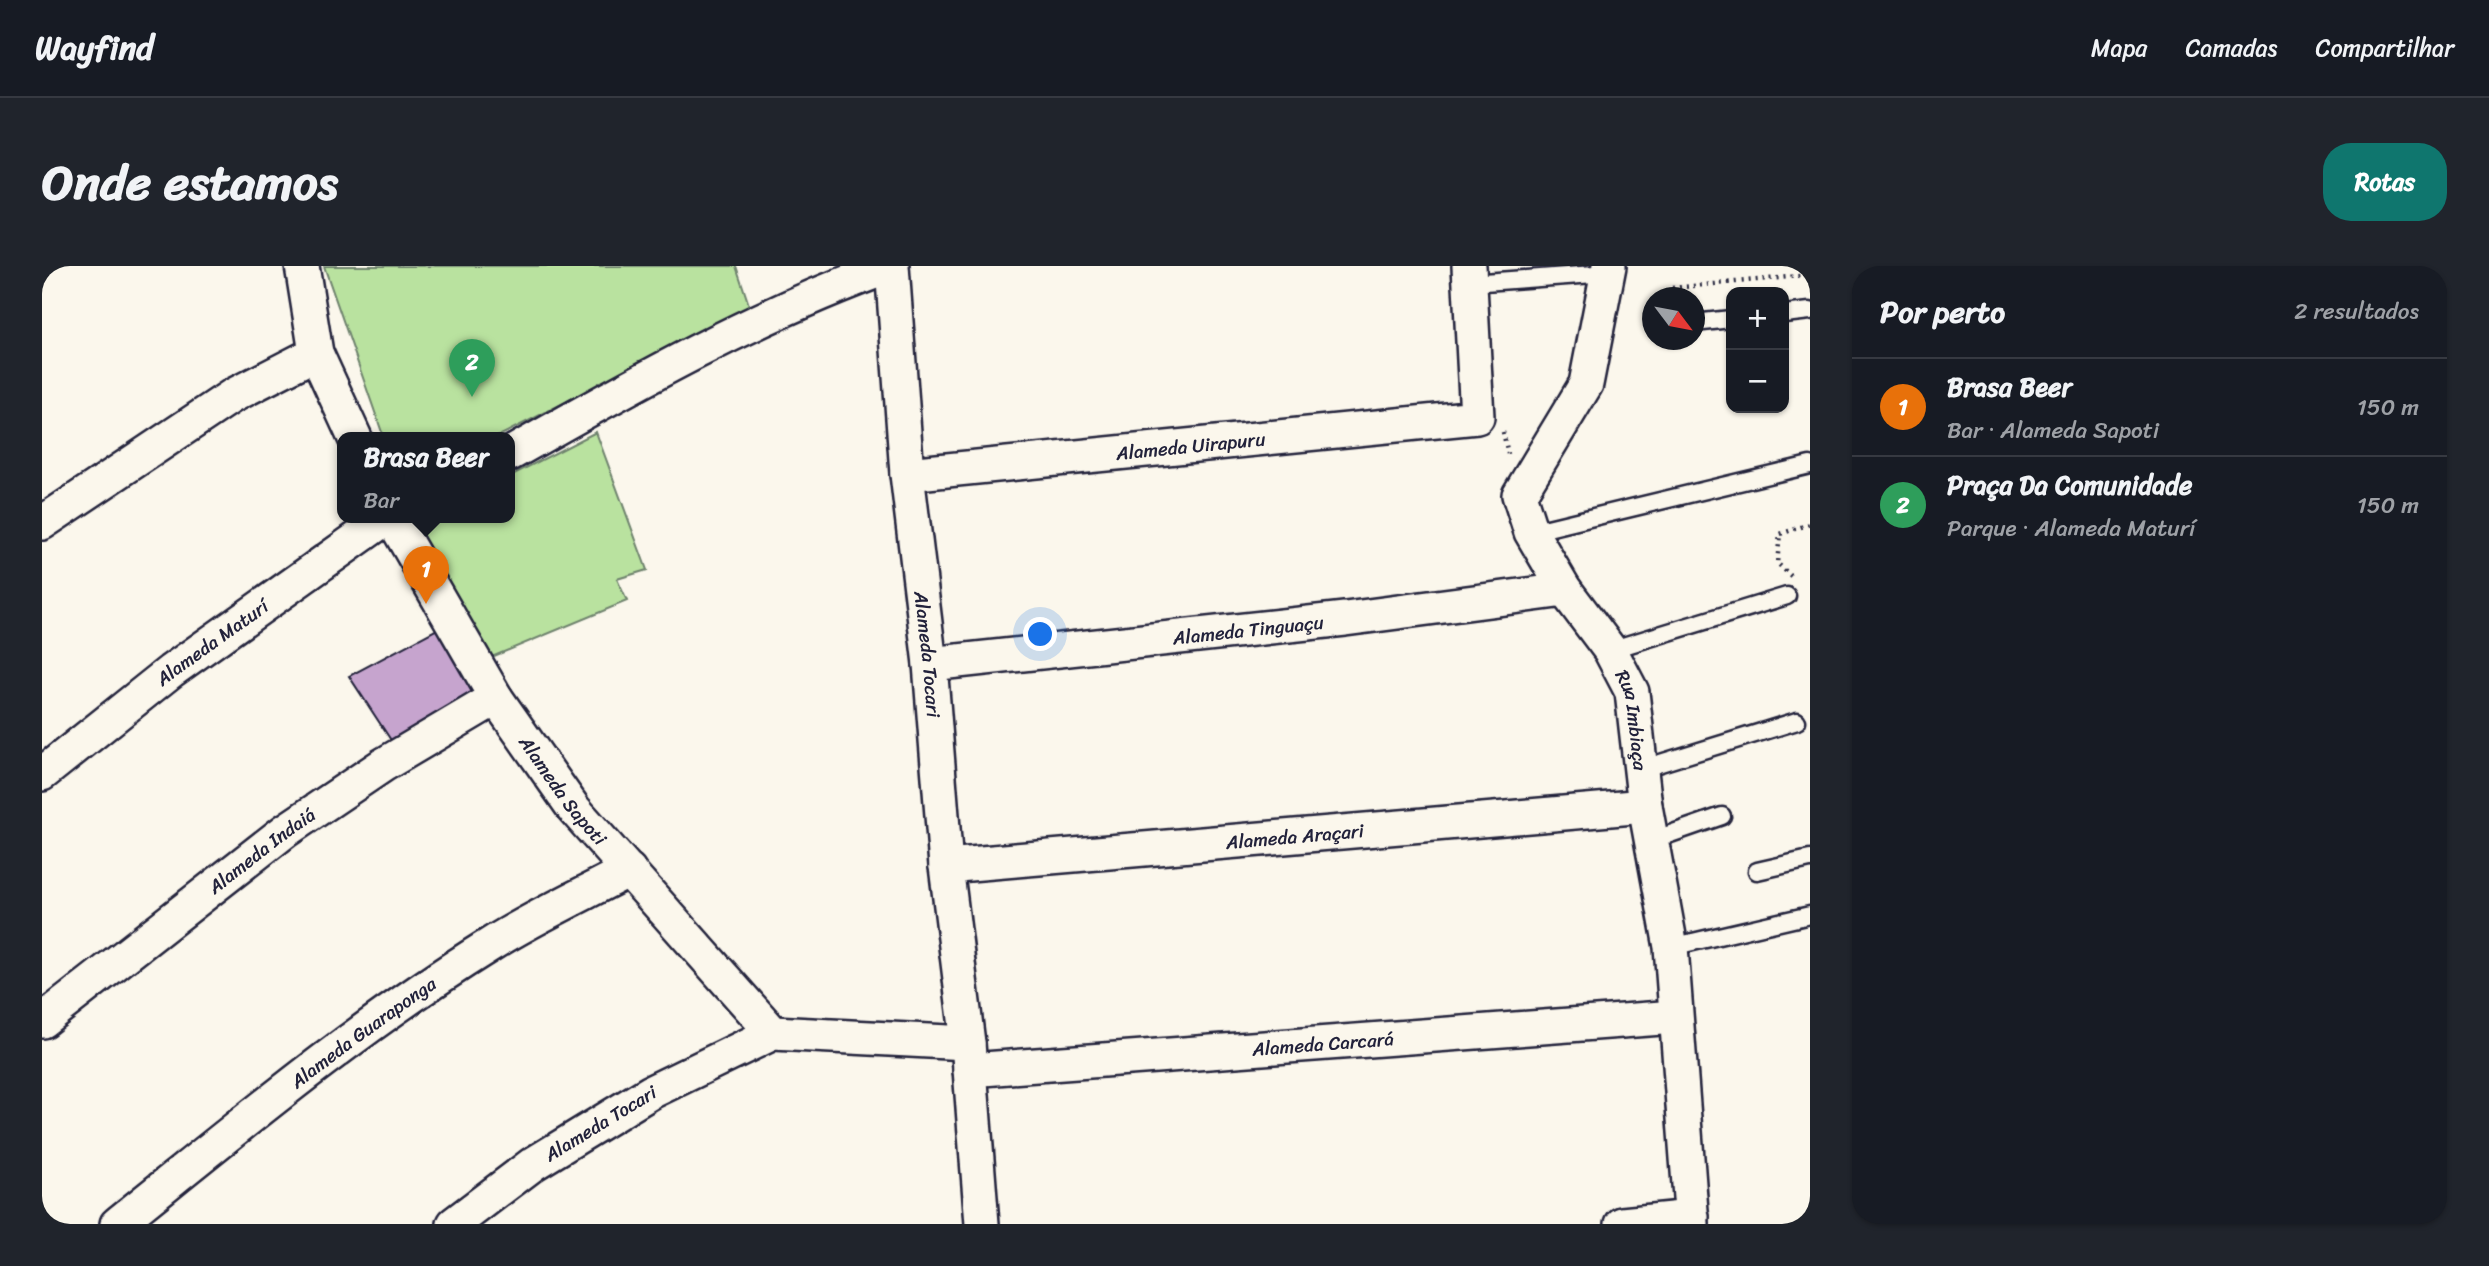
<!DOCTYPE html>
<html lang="pt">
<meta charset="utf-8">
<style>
:root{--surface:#171b24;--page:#20242c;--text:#f1f3f6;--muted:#9ea1a6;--line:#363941;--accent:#0f766e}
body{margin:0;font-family:Sriracha,sans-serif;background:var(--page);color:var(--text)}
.controls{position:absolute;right:21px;top:21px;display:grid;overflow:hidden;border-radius:14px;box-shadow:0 2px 5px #0004}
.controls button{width:63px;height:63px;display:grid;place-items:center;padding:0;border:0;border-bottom:2px solid var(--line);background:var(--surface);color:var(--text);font:35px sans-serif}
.compass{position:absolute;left:1600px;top:21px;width:63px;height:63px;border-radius:50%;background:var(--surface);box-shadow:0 2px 5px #0004;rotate:122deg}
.you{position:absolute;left:999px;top:369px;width:24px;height:24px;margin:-18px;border:5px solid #fff;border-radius:50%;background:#1a73e8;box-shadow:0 0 0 10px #1a73e833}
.badge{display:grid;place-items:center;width:46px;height:46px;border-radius:50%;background:var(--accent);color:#fff;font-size:23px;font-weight:700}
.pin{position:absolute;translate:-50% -58px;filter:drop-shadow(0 2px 4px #0008)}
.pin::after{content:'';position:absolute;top:37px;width:24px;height:21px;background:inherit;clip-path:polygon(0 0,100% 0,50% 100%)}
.popup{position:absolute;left:295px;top:166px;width:178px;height:91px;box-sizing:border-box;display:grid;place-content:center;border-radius:14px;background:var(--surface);filter:drop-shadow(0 2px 5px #0005);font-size:23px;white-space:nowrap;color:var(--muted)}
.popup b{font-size:26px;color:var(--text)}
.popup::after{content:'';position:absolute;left:50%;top:100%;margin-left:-14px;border:14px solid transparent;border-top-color:var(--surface)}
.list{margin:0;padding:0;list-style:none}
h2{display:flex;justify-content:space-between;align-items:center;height:91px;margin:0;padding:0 28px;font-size:30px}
h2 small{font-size:23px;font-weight:400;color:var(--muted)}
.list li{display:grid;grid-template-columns:46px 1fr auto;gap:21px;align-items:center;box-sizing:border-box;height:98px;padding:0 28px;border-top:2px solid var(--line)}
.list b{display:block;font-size:26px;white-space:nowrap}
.list p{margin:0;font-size:23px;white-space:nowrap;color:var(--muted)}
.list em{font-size:23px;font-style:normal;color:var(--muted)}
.map{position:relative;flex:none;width:1768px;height:958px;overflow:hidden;border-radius:28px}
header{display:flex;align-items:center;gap:42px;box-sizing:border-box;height:98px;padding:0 35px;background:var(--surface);border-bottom:2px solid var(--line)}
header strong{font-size:33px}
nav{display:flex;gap:38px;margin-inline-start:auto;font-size:24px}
.intro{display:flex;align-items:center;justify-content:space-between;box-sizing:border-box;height:168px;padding:0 42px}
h1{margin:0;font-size:49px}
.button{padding:18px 32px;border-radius:28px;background:var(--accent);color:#fff;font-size:24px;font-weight:700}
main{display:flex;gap:42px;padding:0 42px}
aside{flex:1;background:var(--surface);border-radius:28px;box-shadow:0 2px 5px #0004}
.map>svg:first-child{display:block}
.green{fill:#b9e29f;stroke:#6e826d;stroke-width:2}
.building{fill:#c6a4ce;stroke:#22223b;stroke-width:2}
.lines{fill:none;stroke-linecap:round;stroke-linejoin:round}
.lane-casing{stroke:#22223b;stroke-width:21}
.street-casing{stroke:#22223b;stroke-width:38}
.path{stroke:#22223b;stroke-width:4.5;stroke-dasharray:2 5;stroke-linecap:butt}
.lane{stroke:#fbf7ec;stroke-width:16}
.street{stroke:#fbf7ec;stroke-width:33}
.labels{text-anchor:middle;stroke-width:7;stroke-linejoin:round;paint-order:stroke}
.street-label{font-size:19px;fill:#22223b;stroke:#fbf7ec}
</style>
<header>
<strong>Wayfind</strong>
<nav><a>Mapa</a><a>Camadas</a><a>Compartilhar</a></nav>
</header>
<div class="intro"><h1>Onde estamos</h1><a class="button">Rotas</a></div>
<main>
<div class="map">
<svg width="1768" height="958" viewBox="0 0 1768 958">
<rect width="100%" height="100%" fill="#fbf7ec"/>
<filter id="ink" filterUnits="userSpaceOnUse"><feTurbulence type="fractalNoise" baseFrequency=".0143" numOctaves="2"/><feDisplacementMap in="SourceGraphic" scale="14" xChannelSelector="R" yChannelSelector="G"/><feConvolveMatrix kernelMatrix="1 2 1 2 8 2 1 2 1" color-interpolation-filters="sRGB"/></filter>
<g filter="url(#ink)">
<g class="green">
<polygon points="282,0 694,0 708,42 453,172 342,172"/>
<polygon points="554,166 605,304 575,313 585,335 440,395 362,265 388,252 468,252 468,210"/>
</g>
<polygon class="building" points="399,361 442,435 356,485 307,410"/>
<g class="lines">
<defs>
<g id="lane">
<polyline points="1428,17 1566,7"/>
<polyline points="1742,48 1768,45"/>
<polyline points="1652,57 1689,53"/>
<polyline points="1489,266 1768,199"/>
<polyline points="1568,384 1745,330"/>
<polyline points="1599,503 1755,455"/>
<polyline points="1608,575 1680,550"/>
<polyline points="1715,605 1768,593"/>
<polyline points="1629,681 1768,649"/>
</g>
<g id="street">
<polyline points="260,0 274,87 313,172"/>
<path id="s1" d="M850 0 865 208 888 398 904 600 926 777 940 958"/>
<path id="s2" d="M1567 0 1544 118 1477 229 1489 266 1523 324 1568 384 1590 426 1603 540 1629 681 1650 958"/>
<path d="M468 188C591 118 715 48 849 0"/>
<path id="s3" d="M865 208 1435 151 1427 0"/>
<path id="s4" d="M350 252 454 432 532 543 731 767"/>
<polyline points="0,257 190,130 274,87"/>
<path id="s5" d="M888 398 1303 353 1523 324"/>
<path id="s6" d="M0 508 129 405 344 252"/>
<path id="s7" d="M904 600 1603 540"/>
<path id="s8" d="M0 755 243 565 341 499 454 432"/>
<path id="s9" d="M928 804 1633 751"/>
<path id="s10" d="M75 958C196 861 314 762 446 680 490 652 540 629 587 604"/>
<path id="s11" d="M412 958 491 898 609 826 731 767 926 777"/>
<polyline points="1580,958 1650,951"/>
</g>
</defs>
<use href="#lane" class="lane-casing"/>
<use href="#street" class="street-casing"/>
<g class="path">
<polyline points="1630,22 1768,9"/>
<polyline points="1461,166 1466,188"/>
<polyline points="1749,310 1735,297 1738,268 1768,258"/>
</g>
<use href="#lane" class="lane"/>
<use href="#street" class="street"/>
</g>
</g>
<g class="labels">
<g class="street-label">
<text dy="7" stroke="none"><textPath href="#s3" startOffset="285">Alameda Uirapuru</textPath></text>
<text dy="7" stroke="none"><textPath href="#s5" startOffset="320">Alameda Tinguaçu</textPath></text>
<text dy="7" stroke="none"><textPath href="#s6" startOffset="215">Alameda Maturí</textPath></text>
<text dy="7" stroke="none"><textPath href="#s1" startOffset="390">Alameda Tocari</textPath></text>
<text dy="7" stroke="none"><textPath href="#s2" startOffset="506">Rua Imbiaça</textPath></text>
<text dy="7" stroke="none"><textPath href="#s4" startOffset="322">Alameda Sapoti</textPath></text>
<text dy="7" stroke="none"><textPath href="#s7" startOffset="350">Alameda Araçari</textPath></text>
<text dy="7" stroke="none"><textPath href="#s8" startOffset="278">Alameda Indaiá</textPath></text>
<text dy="7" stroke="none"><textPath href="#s10" startOffset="312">Alameda Guaraponga</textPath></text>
<text dy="7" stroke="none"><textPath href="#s9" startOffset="354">Alameda Carcará</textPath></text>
<text dy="7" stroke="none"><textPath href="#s11" startOffset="178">Alameda Tocari</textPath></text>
</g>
</g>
</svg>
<div class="controls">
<button>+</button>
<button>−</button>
</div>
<svg class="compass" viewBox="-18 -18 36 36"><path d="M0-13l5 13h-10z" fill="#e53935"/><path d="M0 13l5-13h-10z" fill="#9ea1a6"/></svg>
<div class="you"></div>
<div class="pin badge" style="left:384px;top:338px;background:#e8710a">1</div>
<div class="popup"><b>Brasa Beer</b>Bar</div>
<div class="pin badge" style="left:430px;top:131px;background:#2e9e5b">2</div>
</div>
<aside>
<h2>Por perto<small>2 resultados</small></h2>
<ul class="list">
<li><span class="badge" style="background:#e8710a">1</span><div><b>Brasa Beer</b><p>Bar · Alameda Sapoti</p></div><em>150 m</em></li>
<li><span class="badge" style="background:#2e9e5b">2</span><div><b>Praça Da Comunidade</b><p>Parque · Alameda Maturí</p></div><em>150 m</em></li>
</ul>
</aside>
</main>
